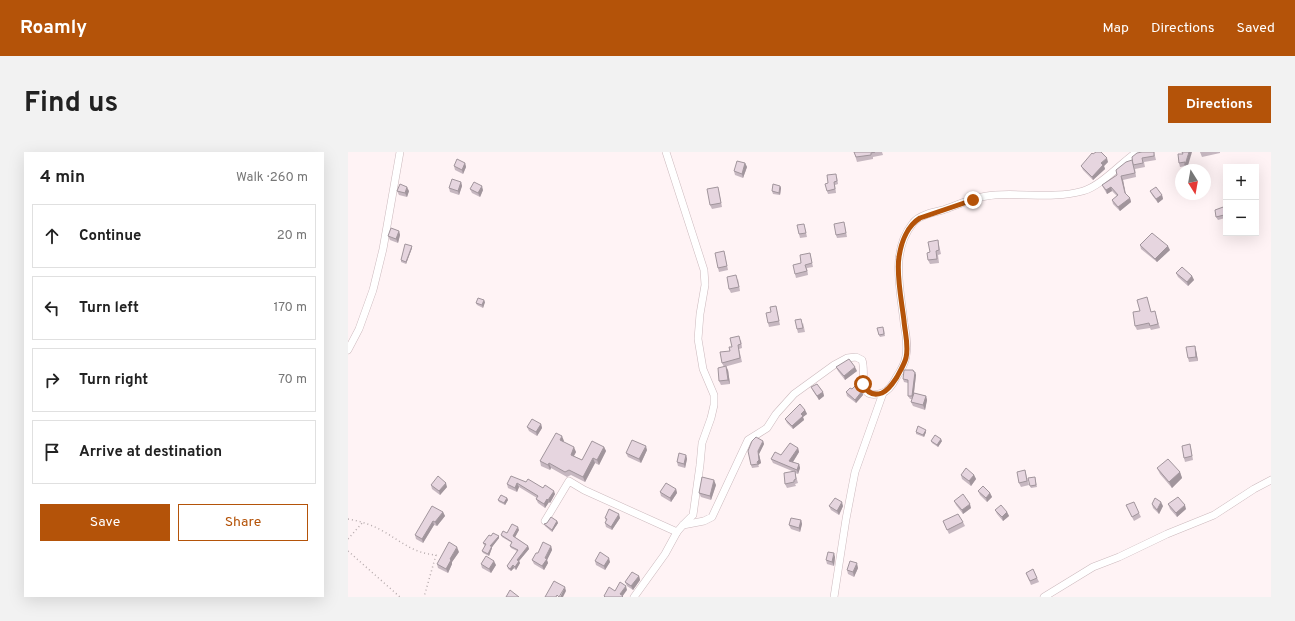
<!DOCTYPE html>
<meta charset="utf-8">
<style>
:root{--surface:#fff;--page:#f2f2f2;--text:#222;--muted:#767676;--line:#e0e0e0;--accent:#b45309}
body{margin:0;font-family:Overpass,sans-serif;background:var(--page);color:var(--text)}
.controls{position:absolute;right:12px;top:12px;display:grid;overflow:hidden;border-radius:0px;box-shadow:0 4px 16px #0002}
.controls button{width:36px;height:36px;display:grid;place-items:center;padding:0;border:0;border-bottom:1px solid var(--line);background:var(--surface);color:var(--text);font:20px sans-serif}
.compass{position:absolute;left:827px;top:12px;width:36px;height:36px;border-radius:50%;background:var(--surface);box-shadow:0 4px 16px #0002;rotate:169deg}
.stop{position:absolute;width:12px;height:12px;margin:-9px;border:3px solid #b45309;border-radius:50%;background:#fff}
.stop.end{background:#b45309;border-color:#fff;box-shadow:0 1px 4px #0008}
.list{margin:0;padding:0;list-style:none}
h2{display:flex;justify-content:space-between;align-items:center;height:52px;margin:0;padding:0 16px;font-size:17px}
h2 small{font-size:13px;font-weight:400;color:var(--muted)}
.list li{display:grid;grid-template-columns:26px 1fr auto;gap:12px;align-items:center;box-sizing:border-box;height:64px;margin:0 8px 8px;padding:0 8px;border:1px solid var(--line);border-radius:0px}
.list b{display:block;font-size:15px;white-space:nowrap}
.list em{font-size:13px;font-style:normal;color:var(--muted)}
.actions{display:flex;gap:8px;padding:12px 16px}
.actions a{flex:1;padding:9px 0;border:1px solid var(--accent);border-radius:0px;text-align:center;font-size:14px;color:var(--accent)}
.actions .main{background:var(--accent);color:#fff}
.icon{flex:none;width:22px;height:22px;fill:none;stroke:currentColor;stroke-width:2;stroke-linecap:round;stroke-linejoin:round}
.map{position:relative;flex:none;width:923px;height:445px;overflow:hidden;border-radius:0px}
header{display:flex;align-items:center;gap:24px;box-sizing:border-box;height:56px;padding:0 20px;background:var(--accent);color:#fff}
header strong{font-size:19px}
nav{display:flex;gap:22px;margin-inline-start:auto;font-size:14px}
.intro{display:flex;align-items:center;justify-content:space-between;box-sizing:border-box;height:96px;padding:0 24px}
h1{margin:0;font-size:28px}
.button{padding:10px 18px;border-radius:0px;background:var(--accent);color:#fff;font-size:14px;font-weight:700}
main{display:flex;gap:24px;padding:0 24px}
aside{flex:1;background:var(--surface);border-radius:0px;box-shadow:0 4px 16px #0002}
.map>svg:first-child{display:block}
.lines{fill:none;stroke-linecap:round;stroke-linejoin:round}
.street-casing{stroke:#ccb9bd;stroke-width:8}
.path{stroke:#b7acae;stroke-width:1.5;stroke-dasharray:1 3;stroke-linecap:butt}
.street{stroke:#fff;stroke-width:7}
.wall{fill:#c6b7c0}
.shaded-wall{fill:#a1959c}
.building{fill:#e6d5df;stroke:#a1959c}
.route{stroke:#b45309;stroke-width:5}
</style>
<header>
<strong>Roamly</strong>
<nav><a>Map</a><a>Directions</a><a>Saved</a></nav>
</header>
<div class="intro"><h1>Find us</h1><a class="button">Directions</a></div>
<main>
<aside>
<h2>4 min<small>Walk · 260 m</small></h2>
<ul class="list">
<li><svg class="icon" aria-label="ahead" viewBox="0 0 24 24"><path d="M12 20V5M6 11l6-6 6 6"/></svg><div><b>Continue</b></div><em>20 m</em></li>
<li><svg class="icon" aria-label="left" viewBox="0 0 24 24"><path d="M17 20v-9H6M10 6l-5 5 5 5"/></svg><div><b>Turn left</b></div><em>170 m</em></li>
<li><svg class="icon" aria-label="right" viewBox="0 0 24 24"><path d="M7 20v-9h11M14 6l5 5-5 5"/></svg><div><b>Turn right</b></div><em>70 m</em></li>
<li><svg class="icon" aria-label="arrive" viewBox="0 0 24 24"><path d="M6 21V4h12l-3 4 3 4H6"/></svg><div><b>Arrive at destination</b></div></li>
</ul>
<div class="actions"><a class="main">Save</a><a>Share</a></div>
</aside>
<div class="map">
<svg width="923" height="445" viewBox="0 0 923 445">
<rect width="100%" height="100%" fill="#fff3f5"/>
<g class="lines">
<defs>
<g id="street">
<polyline points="318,0 356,118 357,133 352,162 350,187 355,217 366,243 366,253 363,266 354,291 352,313 345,363 335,373"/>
<polyline points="0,198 11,177 25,138 35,97 52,0"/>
<polyline points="197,369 221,329 236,338 329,380"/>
<path d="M286 445 317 402 329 380 335 373 356 369 364 365 400 288 419 276 428 262 446 242 486 213 499 206 508 205 514 208C519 221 507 249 534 241 541 239 545 232 548 226 552 220 557 212 558 204 560 193 558 182 556 171 554 152 549 127 551 108 552 95 557 81 565 71 571 63 586 60 595 58 612 52 629 44 647 43 677 41 706 47 735 39 753 34 773 11 789 0"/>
<polyline points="486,445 498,367 507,320 535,241"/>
<polyline points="696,445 745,415 771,405 819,382 866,363 906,337 923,328"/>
</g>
</defs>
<use href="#street" class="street-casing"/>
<g class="path">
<path d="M0 367C11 369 22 372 33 378 53 389 64 401 88 403L76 445"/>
<polyline points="0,387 15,370"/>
<polyline points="0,399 52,445"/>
</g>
<use href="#street" class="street"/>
</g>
<g class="wall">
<polygon points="506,0 534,0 535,3 525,5 525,7 509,10"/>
<polygon points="794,0 806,0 808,8 796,10 797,15 787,17 787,16 788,25 775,28 778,42 782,46 783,50 772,59 765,52 764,48 769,44 764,39 759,42 756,37 754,33 769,23 784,8"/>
<polygon points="852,0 872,0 872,1 854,5"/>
<polygon points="835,2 839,17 838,14 832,15 831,11"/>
<polygon points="760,10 756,14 757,17 745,28 735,18 733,14"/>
<polygon points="117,11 118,15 115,22 107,18 106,14"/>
<polygon points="397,11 399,15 395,26 387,23 386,19"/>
<polygon points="489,25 490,32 487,33 488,41 480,42 479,39 480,31"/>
<polygon points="113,30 114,34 111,43 102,40 101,36"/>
<polygon points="432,34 433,36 432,43 425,42 424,39"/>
<polygon points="122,37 135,38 132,45 124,41"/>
<polygon points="49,39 61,39 59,45 51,43"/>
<polygon points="371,39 374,55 364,57 362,53"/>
<polygon points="802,39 814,43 815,47 810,51 804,43"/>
<polygon points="878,54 878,69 877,66 870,68 868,65"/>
<polygon points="497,74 499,85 489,86 488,83"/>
<polygon points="457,76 459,85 452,86 451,82"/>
<polygon points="51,79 52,83 50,91 42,88 40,84"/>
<polygon points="590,88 591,93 593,102 590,103 591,111 582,112 580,108 582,100"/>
<polygon points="792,93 822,98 809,110 793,97"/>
<polygon points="64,94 64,96 58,112 53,110 53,108"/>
<polygon points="462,101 465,115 459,116 460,123 448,126 447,122 453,111"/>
<polygon points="377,103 380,118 371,120 370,116"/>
<polygon points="828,121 844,124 846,128 840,134 830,125"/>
<polygon points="390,127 392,139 383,141 381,137"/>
<polygon points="799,145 803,160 808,163 812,176 803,178 802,176 789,178 787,174"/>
<polygon points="137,150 135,156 129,153 128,151"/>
<polygon points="428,154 432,173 421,175 420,171 423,160"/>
<polygon points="455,171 457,180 450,181 449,177"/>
<polygon points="536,177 537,184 532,185 531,183"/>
<polygon points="393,188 394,196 391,197 394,210 376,215 374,211 384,195"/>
<polygon points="847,194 848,198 850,209 841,210 840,206"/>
<polygon points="488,215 509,219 497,228 490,219"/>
<polygon points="380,218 382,232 373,233 371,229"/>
<polygon points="566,220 568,223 566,241 578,244 579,248 577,258 565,254 563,250 564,247 562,247 560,244 560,231 556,230 555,227"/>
<polygon points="463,235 475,240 476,244 471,248 465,239"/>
<polygon points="504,237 514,239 515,243 508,251 499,244 498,240"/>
<polygon points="457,258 459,262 455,265 456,268 445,277 439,271 437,267"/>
<polygon points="193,272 194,276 189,284 181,279 179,275"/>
<polygon points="578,278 578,280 576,285 568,282 568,280"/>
<polygon points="216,289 215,290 228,300 226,304 234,308 256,295 258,299 251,313 247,311 237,330 223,323 219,325 203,316 202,318 193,314 192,309"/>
<polygon points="415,289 416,292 411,302 413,311 410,313 411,315 404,316 403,313"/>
<polygon points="583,289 594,289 590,295 584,291"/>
<polygon points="450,296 451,300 445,310 451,312 452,316 450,322 447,321 450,331 447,332 448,334 439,336 437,332 444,319 425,311 423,307"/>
<polygon points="843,296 845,308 837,310 836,306"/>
<polygon points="299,298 293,311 280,305 278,301"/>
<polygon points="338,303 339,307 337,316 330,314 329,310"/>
<polygon points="809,316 832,320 834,326 824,336 812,322"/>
<polygon points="677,318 681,333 673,335 671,331"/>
<polygon points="613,323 626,323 628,327 623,334 614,327"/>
<polygon points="687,325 689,335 683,336 682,334"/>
<polygon points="178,330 195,336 207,342 202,351 201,350 197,356 190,351 188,347 189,346 171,335 169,340 160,336 159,332"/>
<polygon points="83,333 99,335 92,343 84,337"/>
<polygon points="368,333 363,348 353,345 351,341"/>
<polygon points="328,337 329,341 323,350 313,344 312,340"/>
<polygon points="630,339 642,341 644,345 639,350 632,343"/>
<polygon points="159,346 160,348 157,353 151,350 150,348"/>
<polygon points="606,349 623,356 615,362 608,353"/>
<polygon points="804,352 815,354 811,362 805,356"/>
<polygon points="820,352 838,357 829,365 822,357"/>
<polygon points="778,353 791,361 793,365 786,369"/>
<polygon points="481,354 495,354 491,363 483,358"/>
<polygon points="647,358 659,360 661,364 655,369 649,362"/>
<polygon points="95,360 97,364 89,374 86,373 75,391 68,387 67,383"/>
<polygon points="257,366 272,366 264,378 258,375 257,371 258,369"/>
<polygon points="453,368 454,372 452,380 443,377 441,373"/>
<polygon points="209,369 210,371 204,380 197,374 196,372"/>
<polygon points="595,369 615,370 617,374 601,382"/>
<polygon points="171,378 167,385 180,394 181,397 171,409 172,411 168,418 166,416 163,419 160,417 159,414 169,399 163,396 162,394 164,391 154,385 153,383"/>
<polygon points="143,384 151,386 144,395 144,396 141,404 135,401 134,399 137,394 136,393 135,391"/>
<polygon points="203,394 204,398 199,408 200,411 196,418 186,412 184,408 190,401"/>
<polygon points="111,400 104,410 104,412 100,421 90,416 89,412"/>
<polygon points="487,405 486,414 479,412 478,408"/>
<polygon points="247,409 262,410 257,418 248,413"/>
<polygon points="133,412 148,413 143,421 134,416"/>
<polygon points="510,416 506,425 500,422 499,418"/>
<polygon points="685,417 691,430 683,433 678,421"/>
<polygon points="291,424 292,428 285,438 279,434 277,430"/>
</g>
<g class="shaded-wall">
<polygon points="841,0 844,0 839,17 837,13"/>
<polygon points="759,6 760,10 756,14 757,17 745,28 744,25 753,11"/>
<polygon points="117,11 118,15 115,22 114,18"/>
<polygon points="397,11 399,15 395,26 394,22"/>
<polygon points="773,24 775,28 778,45 777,41"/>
<polygon points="113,30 114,34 111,43 110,39"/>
<polygon points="134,34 135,38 132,45 130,41"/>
<polygon points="432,34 433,36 432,43 431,41"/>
<polygon points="59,35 61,39 59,45 57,41"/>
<polygon points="763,35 764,39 759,42 758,38"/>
<polygon points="814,43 815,47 810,51 808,47"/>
<polygon points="782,46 783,50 772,59 770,55"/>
<polygon points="51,79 52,83 50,91 48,87"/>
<polygon points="64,94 64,96 58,112 58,110"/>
<polygon points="820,94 822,98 809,110 807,107"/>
<polygon points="844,124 846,128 840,134 839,130"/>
<polygon points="136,148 137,150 135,156 134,153"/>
<polygon points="847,194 848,198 850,209 848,205"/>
<polygon points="378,214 380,218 382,232 380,228"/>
<polygon points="507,215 509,219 497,228 496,224"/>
<polygon points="565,218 567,222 567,220 568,223 565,248 564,244"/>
<polygon points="514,239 515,243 508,251 507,248"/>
<polygon points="475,240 476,244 471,248 469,244"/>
<polygon points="578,244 579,248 577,258 575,253"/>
<polygon points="457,258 459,262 455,265 456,268 445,277 444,274 453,262"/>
<polygon points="193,272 194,276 189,284 188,280"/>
<polygon points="578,278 578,280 576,285 575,283"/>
<polygon points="214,284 216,289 214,293 212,288"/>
<polygon points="593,287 594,289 590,295 589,293"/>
<polygon points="415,289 416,292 411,302 413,311 410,313 411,315 409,310 410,299"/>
<polygon points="298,294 299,298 293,311 291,307"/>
<polygon points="226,295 228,300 224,307 223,303"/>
<polygon points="256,295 258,299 251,313 249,308"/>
<polygon points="450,296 451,300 443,313 441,309"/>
<polygon points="338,303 339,307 337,316 336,312"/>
<polygon points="245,306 247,311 237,330 235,325"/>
<polygon points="201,311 203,316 202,318 200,313"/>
<polygon points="451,312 452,316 450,322 449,318"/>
<polygon points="832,320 834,326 824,336 821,330"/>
<polygon points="626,323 628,327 623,334 621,329"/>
<polygon points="366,328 368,333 363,348 362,344"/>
<polygon points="98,331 99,335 92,343 91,339"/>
<polygon points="169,331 171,335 169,340 167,336"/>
<polygon points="328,337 329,341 323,350 322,346"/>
<polygon points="206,339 207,342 202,351 200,348"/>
<polygon points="642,341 644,345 639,350 638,346"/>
<polygon points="159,346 160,348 157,353 156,351"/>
<polygon points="199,347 201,350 197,356 196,352"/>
<polygon points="494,350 495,354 491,363 489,359"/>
<polygon points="813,350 815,354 811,362 809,358"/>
<polygon points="622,352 623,356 615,362 614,358"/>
<polygon points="837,353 838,357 829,365 828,361"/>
<polygon points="95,360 97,364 89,374 87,370"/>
<polygon points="659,360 661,364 655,369 654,365"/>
<polygon points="271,362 272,366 264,378 263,375"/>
<polygon points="453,368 454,372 452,380 451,376"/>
<polygon points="85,369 86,373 75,391 74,387"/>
<polygon points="209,369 210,371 204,380 204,378"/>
<polygon points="170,375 171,378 166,387 165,384"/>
<polygon points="151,384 151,386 144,395 144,396 141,404 140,402 142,394"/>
<polygon points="180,394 181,397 171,409 172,411 168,418 167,415 169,408"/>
<polygon points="203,394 204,398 199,408 200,411 196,418 194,414"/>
<polygon points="109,395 111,400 104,410 104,412 100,421 98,417 102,407"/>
<polygon points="486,401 487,405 486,414 484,410"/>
<polygon points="261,406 262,410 257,418 256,414"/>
<polygon points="146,409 148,413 143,421 141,417"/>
<polygon points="509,411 510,416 506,425 505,420"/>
<polygon points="165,413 166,416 163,419 162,417"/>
<polygon points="291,424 292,428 285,438 283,434"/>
<polygon points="278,434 279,438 274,445 272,442"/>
<polygon points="217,435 218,439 215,445 212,445"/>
</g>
<g class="building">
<polygon points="506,0 527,0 523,1 523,3 508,5"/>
<polygon points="748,0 753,0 759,6 753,11 755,13 744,25 733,14 744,1 745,2"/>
<polygon points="794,0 806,0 806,4 794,6 795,11 785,13 784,5 789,1"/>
<polygon points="834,0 841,0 837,13 837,10 831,11 830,2 835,2"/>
<polygon points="109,7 117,11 114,18 106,14"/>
<polygon points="784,8 787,21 773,24 777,41 782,46 770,55 764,48 770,43 763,35 758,38 754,33 769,23 768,18 778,10"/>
<polygon points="389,9 397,11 394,22 386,19"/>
<polygon points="488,22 489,29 486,30 487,37 479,39 477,32 480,31 479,23"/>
<polygon points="104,27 113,30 110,39 101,36"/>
<polygon points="126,30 134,34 130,41 122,37"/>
<polygon points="52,32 59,35 57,41 49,39"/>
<polygon points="425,32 432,34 431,41 424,39"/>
<polygon points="370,35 373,51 362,53 359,37"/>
<polygon points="808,35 814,43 808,47 802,39"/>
<polygon points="878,54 878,66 877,66 876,63 868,65 867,58"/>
<polygon points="496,70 498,81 488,83 486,72"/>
<polygon points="456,72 458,81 451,82 449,73"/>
<polygon points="43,76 51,79 48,87 40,84"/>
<polygon points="804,81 820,94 807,107 792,93"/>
<polygon points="590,88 591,98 588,99 589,107 580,108 579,101 582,100 580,90"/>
<polygon points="57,92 64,94 58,110 53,108"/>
<polygon points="376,99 379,114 370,116 367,101"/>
<polygon points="462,101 464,111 457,113 459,119 447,122 445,113 453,111 452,103"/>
<polygon points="834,115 844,124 839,130 828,121"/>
<polygon points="388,123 391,135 381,137 379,125"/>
<polygon points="799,145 803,160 807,159 810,172 802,174 801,171 787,174 785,160 792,159 789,148"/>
<polygon points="130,146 136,148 134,153 128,151"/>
<polygon points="428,154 431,169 420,171 418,161 423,160 422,155"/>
<polygon points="453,167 455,176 449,177 447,168"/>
<polygon points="535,175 536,182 531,183 529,176"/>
<polygon points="391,184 393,192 390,193 392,206 374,211 372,200 382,199 381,195 384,195 382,186"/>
<polygon points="847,194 848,205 840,206 838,195"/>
<polygon points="501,207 507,215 496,224 488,215"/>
<polygon points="378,214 380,228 371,229 370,216"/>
<polygon points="556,218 565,218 566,220 567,220 564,244 560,244 560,228 555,227"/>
<polygon points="469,232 475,240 469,244 463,235"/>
<polygon points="508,233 514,239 507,248 498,240 502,236 504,237"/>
<polygon points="566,241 578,244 575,253 563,250"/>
<polygon points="452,252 457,258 453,262 455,264 444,274 437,267"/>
<polygon points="184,267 193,272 188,280 179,275"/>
<polygon points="570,274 578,278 575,283 568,280"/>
<polygon points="208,281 214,284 212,288 226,295 223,303 234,308 244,289 256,295 249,308 245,306 235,325 221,318 217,320 201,311 200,313 192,309"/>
<polygon points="587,283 593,287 589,293 583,289"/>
<polygon points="408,285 415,289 410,299 411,308 409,310 410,312 403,313 400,299 404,289"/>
<polygon points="284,288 298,294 291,307 278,301"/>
<polygon points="442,291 450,296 441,309 451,312 449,318 423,307 427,300 433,303"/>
<polygon points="842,292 844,304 836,306 834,294"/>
<polygon points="331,301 338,303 336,312 329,310"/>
<polygon points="820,307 832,320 821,330 809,316"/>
<polygon points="618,316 626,323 621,329 613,323"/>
<polygon points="677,318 679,329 671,331 669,320"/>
<polygon points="447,319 448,327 446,328 446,330 437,332 436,321"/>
<polygon points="90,324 98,331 91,339 83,333"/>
<polygon points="163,324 178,330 180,327 195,336 197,333 206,339 200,348 199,347 196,352 188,347 190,344 169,331 167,336 159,332"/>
<polygon points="354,325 366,328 362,344 351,341"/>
<polygon points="687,325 688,333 682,334 680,326"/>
<polygon points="318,331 328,337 322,346 312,340"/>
<polygon points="635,334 642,341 638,346 630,339"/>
<polygon points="615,342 622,352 614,358 606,349"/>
<polygon points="153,343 159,346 156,351 150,348"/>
<polygon points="830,345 837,353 828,361 820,352"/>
<polygon points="487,346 494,350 489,359 481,354"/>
<polygon points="807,346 813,350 809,358 804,352"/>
<polygon points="786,350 791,361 784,365 778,353"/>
<polygon points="653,353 659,360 654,365 647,358"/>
<polygon points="84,354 95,360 87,370 85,369 74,387 67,383"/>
<polygon points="261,357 271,362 263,375 257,371 259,367 257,366"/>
<polygon points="610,362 615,370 599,378 595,369"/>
<polygon points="203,365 209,369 204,378 196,372 199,371"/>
<polygon points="443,366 453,368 451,376 441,373"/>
<polygon points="164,372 170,375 165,384 180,394 169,408 171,409 167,415 165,413 162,417 159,414 170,398 162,394 164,390 153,383 155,379 159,381"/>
<polygon points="145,381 151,384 142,394 144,394 140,402 134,399 138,392 135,391 141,383 143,384"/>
<polygon points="101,390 109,395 102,407 103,408 98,417 89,412"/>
<polygon points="195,390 203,394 197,406 199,407 194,414 184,408 188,401 190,401"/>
<polygon points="252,400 261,406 256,414 247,409"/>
<polygon points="480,400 486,401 484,410 478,408"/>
<polygon points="138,404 146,409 141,417 133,412"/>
<polygon points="502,409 509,411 505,420 499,418"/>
<polygon points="685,417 689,426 682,429 678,421"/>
<polygon points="284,420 291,424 283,434 277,430"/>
<polygon points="206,429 217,435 211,445 209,443 208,445 197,445"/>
<polygon points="272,430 278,434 272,442 275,444 274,445 257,445 256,444 261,435 267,439"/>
<polygon points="162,438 171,445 158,445"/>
</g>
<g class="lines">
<path class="route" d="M515 232C519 241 525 244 534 241 541 238 545 231 549 225 552 219 556 213 558 206 561 194 557 181 556 169 554 151 548 123 551 105 553 91 559 74 572 66L625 48"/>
</g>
</svg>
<div class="controls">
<button>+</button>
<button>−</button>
</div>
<svg class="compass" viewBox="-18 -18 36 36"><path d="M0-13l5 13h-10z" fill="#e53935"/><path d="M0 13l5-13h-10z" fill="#767676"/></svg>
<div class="stop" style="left:515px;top:232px"></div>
<div class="stop end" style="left:625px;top:48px"></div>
</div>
</main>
